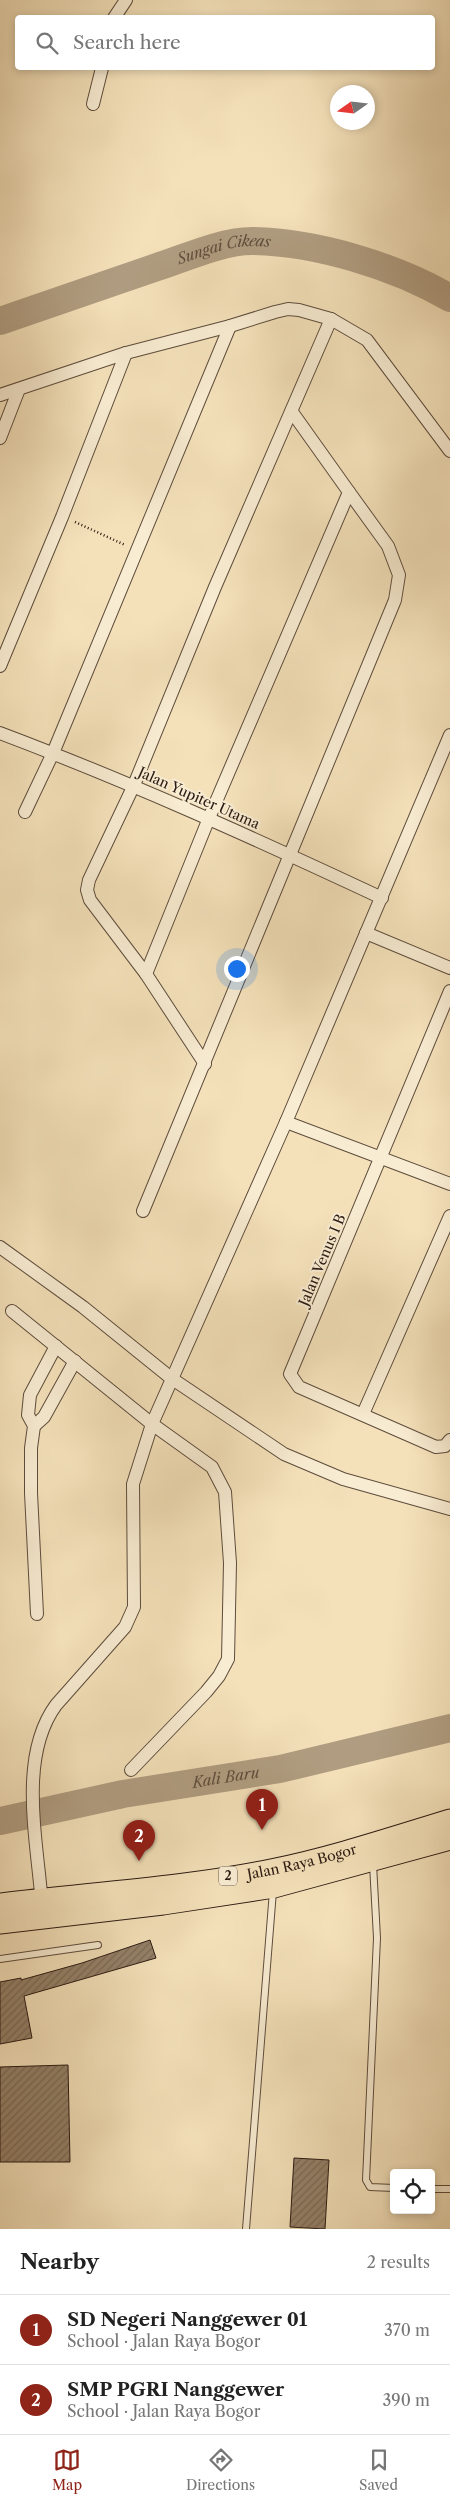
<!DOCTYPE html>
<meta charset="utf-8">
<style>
:root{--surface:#fff;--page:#f2f2f2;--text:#222;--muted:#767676;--line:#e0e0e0;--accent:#8f2418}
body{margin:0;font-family:"Libre Caslon Text",serif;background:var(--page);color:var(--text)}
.controls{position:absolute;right:15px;bottom:15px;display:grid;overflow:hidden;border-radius:5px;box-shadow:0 2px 8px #0003}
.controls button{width:45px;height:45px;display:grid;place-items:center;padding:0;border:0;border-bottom:1px solid var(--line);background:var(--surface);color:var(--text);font:25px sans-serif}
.compass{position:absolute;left:330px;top:85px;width:45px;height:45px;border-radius:50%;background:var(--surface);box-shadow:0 2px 8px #0003;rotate:256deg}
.you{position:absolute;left:236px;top:968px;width:18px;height:18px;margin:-12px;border:4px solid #fff;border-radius:50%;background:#1a73e8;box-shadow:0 0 0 8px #1a73e833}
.badge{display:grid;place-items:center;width:32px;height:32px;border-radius:50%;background:var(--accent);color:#fff;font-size:16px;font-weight:700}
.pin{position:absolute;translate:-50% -41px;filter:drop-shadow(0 1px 2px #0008)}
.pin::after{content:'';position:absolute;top:26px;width:18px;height:15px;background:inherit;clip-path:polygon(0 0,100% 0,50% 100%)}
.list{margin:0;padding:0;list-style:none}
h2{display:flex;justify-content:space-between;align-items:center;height:65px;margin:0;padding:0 20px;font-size:21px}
h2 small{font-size:16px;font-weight:400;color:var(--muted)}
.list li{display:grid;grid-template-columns:32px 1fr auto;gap:15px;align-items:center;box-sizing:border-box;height:70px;padding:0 20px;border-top:1px solid var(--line)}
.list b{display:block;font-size:19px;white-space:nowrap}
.list p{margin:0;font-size:16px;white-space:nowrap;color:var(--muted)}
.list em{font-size:16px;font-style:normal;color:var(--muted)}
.icon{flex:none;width:28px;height:28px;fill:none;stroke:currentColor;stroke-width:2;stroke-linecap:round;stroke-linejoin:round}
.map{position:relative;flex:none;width:450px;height:2229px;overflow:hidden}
.search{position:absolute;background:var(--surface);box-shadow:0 2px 8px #0003;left:15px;right:15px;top:15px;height:55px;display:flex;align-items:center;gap:12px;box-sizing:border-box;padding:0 18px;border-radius:5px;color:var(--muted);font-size:19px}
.sheet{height:205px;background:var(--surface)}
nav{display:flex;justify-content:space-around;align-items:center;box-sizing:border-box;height:70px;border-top:1px solid var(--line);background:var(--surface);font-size:14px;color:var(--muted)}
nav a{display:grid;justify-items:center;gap:2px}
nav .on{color:var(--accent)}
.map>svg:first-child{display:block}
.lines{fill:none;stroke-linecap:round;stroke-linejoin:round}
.river{stroke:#b09d81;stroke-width:28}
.building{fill:url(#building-hatch);stroke:#2b1a12}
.service-casing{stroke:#5d4c3c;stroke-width:8}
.minor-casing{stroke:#5d4c3c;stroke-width:14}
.trunk-casing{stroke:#2b1a12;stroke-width:23}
.path{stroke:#2b1a12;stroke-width:2.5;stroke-dasharray:1 2.5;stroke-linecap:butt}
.service{stroke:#f8ecd2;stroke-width:6}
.minor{stroke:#f8ecd2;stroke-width:12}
.trunk{stroke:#f4e1ba;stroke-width:21}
.labels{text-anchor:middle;stroke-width:4;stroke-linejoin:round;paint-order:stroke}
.shield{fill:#f8ecd2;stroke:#68594c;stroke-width:1}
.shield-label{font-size:12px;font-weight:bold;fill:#2b1a12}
.street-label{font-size:14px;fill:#2b1a12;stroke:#f8ecd2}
.water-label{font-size:15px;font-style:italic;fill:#604e3e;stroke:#f8ecd2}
</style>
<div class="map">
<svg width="450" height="2229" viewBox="0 0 450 2229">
<defs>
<pattern id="building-hatch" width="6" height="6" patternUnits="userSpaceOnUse" patternTransform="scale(1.25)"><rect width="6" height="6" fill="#948169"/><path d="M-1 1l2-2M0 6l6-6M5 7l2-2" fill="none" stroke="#796955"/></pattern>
</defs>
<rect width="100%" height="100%" fill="#f4e1ba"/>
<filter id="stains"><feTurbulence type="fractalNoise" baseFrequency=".004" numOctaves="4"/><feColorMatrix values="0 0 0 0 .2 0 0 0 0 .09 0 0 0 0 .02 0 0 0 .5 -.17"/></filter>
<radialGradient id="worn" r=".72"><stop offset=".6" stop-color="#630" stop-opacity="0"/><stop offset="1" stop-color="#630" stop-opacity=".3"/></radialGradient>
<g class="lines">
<g class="river">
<path id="s1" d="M0 321C52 303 105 285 157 267 185 258 222 241 252 241 316 242 395 266 450 298"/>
<path id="s2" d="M0 1821 123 1794 280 1769 450 1728"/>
</g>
</g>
<g class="building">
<polygon points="150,1940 156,1958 24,1996 32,2038 0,2044 0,1982 21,1978 21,1980 82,1963"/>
<polygon points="68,2065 70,2162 0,2162 0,2067"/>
<polygon points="294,2158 329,2160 325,2229 290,2227"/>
</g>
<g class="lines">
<defs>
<g id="service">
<polyline points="373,1864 377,1938 366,2180 370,2187 394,2188"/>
<polyline points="0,1959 98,1945"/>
<polyline points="431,2189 450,2189"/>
<polyline points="246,2229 273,1891"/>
</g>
<g id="minor">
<polyline points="114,18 126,0"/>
<polyline points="93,104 102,68"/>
<polyline points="0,395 126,353 230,326 275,312 288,309 299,310 331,319 367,340 450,451"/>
<polyline points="0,438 19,389"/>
<polyline points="0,666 62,517 126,353"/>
<path d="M0 733C130 782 256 839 382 898"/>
<polyline points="25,812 53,753 230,326"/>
<polyline points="366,933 450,968"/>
<polyline points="146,974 209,818 349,492 292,412"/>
<polyline points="450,991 290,1374 299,1387 436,1447 445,1446 450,1440"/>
<polyline points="205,1064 146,974 90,900 87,890 89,880 134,785 215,587 331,319"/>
<polyline points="286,1122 450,1184"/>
<polyline points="143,1211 395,600 399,575 388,546 349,492"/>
<polyline points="0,1247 83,1307 171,1378 284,1454 343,1479 450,1509"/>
<polyline points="12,1311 152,1424 212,1467 225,1492 230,1563 228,1659 219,1676 206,1692 131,1770"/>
<polyline points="363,1414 450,1216"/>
<polyline points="34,1426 44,1417 75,1361"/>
<polyline points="37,1614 31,1493 31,1448 34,1426 28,1415 30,1395 56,1346"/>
<path d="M42 1906C38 1844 17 1758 56 1705L125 1627 134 1607 133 1484 152 1424 286 1122 450 735"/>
</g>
<g id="trunk">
<path id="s3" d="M0 1904C90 1893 182 1888 271 1870 331 1858 391 1838 450 1820"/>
<polyline points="0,1923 163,1904 274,1887 450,1839"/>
</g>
</defs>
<use href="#service" class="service-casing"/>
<use href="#minor" class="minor-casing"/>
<use href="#trunk" class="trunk-casing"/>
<polyline class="path" points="75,522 125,545"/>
<use href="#service" class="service"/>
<use href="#minor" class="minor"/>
<use href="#trunk" class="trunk"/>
</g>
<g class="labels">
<rect class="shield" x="219" y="1866.5" width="18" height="19" rx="4"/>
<g class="shield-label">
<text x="228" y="1880">2</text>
</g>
<g class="street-label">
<text transform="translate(199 798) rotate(24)" y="5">Jalan Yupiter Utama</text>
<text transform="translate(322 1260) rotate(-67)" y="5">Jalan Venus I B</text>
<text dy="5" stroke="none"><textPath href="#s3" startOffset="305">Jalan Raya Bogor</textPath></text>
</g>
<g class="water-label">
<text dy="5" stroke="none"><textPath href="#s1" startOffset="236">Sungai Cikeas</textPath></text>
<text dy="5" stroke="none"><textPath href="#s2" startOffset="230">Kali Baru</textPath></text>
</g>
</g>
<rect width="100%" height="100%" filter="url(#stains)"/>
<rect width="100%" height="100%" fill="url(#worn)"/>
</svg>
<div class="controls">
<button><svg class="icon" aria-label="locate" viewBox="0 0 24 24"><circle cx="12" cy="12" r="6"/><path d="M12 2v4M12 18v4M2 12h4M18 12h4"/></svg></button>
</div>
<svg class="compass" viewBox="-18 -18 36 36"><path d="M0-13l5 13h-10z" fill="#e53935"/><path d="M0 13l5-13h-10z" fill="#767676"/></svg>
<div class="you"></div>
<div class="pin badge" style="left:262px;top:1830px">1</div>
<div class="pin badge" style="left:139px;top:1861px">2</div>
<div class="search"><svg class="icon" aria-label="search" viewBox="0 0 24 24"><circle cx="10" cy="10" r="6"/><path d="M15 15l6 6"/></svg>Search here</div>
</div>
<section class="sheet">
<h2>Nearby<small>2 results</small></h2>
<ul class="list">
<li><span class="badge">1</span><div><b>SD Negeri Nanggewer 01</b><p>School · Jalan Raya Bogor</p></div><em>370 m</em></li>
<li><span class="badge">2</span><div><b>SMP PGRI Nanggewer</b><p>School · Jalan Raya Bogor</p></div><em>390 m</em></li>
</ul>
</section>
<nav>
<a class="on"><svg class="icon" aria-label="map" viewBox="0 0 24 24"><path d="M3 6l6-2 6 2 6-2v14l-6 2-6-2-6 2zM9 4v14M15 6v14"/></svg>Map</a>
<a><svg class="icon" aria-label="directions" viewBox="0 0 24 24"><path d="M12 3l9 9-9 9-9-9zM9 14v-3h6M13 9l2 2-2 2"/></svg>Directions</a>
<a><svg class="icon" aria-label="saved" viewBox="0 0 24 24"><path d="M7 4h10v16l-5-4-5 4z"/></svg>Saved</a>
</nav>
